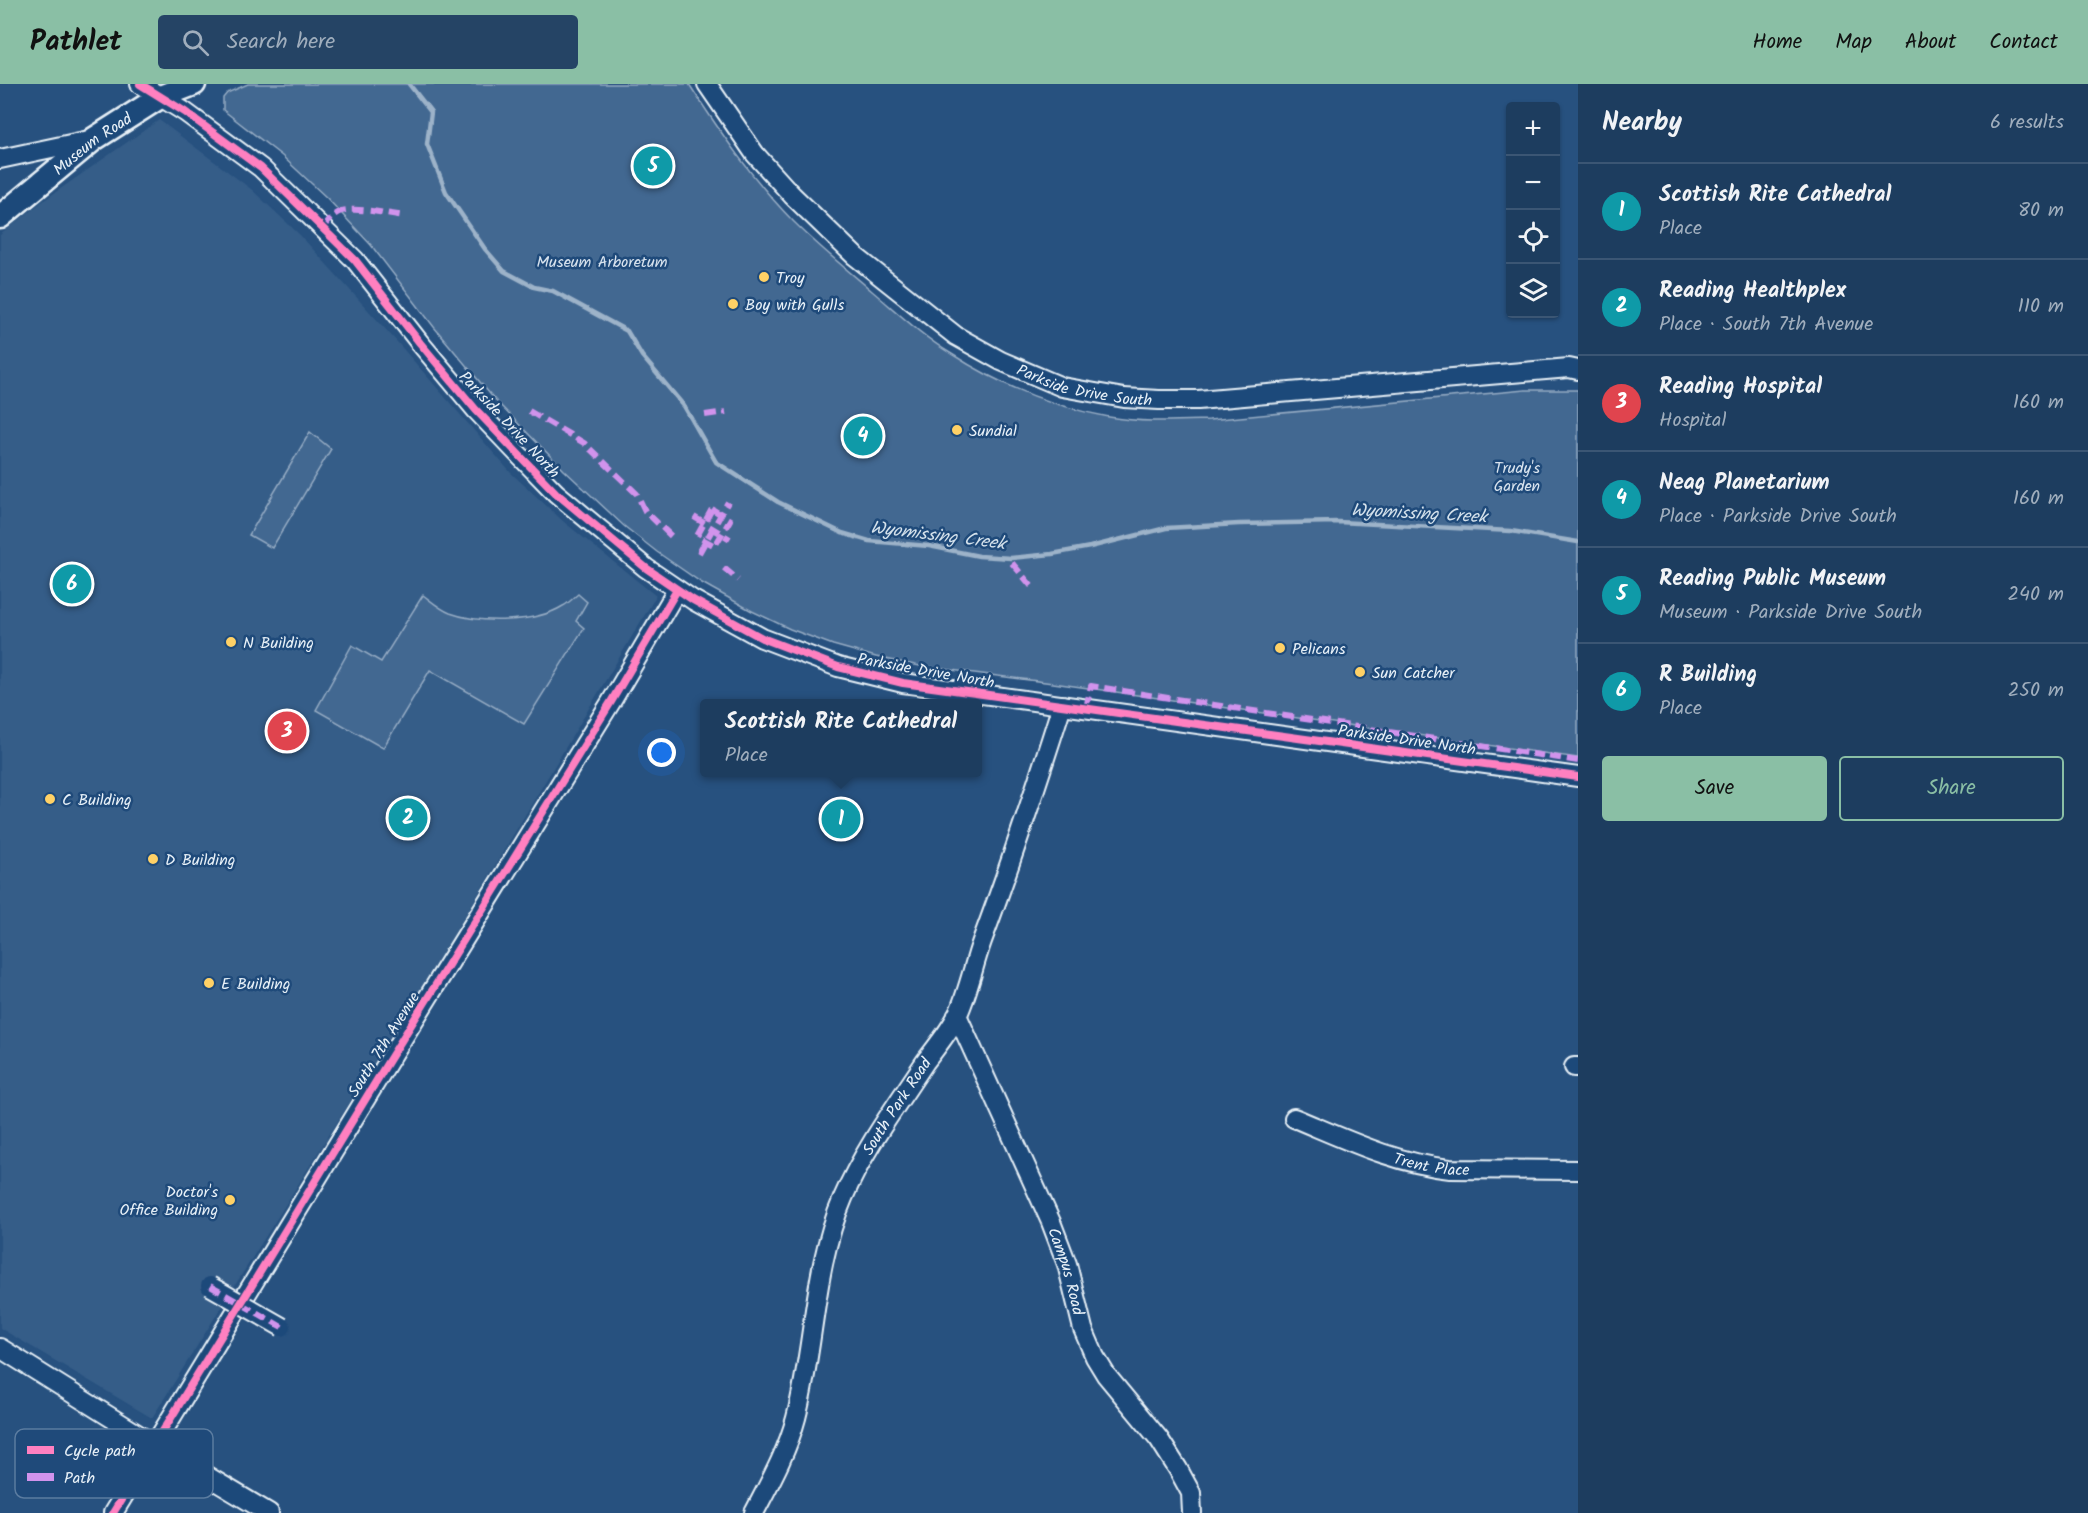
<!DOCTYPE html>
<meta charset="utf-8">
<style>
:root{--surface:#1d3d5f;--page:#254465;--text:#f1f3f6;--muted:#a0aebd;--line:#3b5674;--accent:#8abfa5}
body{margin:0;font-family:Kalam,sans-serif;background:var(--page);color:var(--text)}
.controls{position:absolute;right:18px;top:18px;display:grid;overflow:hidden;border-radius:6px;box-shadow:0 2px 4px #0004}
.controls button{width:54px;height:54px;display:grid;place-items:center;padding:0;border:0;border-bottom:2px solid var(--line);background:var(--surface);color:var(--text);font:30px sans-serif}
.you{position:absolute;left:662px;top:669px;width:21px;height:21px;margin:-15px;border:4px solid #fff;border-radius:50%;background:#1a73e8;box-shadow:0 0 0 9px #1a73e833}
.badge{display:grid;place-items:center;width:39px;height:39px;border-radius:50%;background:var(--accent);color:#fff;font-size:20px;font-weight:700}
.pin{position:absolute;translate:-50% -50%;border:3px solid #fff;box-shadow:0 2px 6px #0006}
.popup{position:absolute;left:700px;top:615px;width:282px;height:78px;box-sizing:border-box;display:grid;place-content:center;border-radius:6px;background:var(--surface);filter:drop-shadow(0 2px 4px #0005);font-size:20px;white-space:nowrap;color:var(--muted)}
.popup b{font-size:22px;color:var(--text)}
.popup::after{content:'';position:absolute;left:50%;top:100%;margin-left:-12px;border:12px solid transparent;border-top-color:var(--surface)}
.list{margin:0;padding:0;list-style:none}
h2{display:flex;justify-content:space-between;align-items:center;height:78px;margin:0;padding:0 24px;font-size:26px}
h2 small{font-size:20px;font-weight:400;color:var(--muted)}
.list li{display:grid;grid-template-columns:39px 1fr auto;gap:18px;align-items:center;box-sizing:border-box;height:96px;padding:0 24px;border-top:2px solid var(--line)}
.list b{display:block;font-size:22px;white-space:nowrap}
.list p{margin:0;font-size:20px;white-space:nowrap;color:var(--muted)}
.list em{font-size:20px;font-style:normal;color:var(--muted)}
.actions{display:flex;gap:12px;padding:18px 24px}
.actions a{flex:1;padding:14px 0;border:2px solid var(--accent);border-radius:6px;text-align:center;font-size:21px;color:var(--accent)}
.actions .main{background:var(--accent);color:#111}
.icon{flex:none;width:33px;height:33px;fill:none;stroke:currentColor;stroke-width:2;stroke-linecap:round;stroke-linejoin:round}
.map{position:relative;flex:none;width:1578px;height:1429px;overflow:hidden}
header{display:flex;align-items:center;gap:36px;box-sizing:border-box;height:84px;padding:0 30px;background:var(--accent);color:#111}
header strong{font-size:28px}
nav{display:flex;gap:33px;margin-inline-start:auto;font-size:21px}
.search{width:420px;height:54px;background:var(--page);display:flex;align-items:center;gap:15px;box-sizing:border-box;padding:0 21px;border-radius:6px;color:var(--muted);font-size:22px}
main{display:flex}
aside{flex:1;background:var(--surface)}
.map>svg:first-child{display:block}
.built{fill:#355d88}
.green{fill:#436891;stroke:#96acc4;stroke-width:1.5}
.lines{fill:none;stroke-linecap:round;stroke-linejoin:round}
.stream{stroke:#9db3c9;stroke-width:4.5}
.minor-casing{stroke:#e8f1f8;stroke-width:22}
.major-casing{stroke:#e8f1f8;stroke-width:27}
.minor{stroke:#1f4a7a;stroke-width:18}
.major{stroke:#1f4a7a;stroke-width:22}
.minor-bridge-casing{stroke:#e8f1f8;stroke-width:22;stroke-linecap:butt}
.minor-bridge{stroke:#1f4a7a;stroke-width:18}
.quiet{stroke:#d193ec;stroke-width:6;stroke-dasharray:12 6;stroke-linecap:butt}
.cycleway-casing{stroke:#1f4a7a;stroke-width:11}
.cycleway{stroke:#ff80c0;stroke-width:8}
.poi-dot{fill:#ffd166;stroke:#1f4a7a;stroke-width:2}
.labels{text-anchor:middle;stroke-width:5;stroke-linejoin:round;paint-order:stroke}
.street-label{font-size:16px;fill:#e8f1f8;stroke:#1f4a7a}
.park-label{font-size:16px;fill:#d8e3ee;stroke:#1f4a7a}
.poi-label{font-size:16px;fill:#e8f1f8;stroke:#1f4a7a;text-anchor:start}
.water-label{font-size:18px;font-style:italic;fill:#d5e2ec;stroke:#1f4a7a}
.key{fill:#1f4a7a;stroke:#5b7ca0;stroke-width:1.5}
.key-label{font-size:16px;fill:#e8f1f8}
</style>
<header>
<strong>Pathlet</strong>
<div class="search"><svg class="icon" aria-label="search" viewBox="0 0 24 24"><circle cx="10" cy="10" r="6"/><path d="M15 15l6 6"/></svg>Search here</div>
<nav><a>Home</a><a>Map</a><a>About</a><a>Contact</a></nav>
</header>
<main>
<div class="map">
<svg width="1578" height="1429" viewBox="0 0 1578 1429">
<rect width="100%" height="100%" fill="#27517f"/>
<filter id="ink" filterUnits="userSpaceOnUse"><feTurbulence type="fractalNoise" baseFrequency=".0167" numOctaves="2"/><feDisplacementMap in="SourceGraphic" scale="12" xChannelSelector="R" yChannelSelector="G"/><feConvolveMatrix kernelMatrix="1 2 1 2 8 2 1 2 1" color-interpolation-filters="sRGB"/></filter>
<g filter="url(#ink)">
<polygon class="built" points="159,36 251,105 300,151 398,259 511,389 564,438 656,512 438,877 152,1334 0,1244 0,151 43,117"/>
<g class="green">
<path d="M248 0H689C720 48 753 96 793 137 818 162 845 184 872 207 897 228 922 252 950 269 998 300 1053 323 1109 333 1142 339 1176 337 1209 336L1525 306H1578V674L1053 599 920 582 876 573 833 561 790 545 752 527 702 499 657 468 624 442 564 386 495 316 434 243 371 161 327 114 282 72 223 26V14L227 9Z"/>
<polygon points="310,348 331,365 272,464 249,451"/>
<path d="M578 510 587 518 576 537 584 544 524 640 430 586 383 664 316 626 352 561 381 578 423 511C431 517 440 525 450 529 480 540 536 539 563 522 569 519 573 514 578 510Z"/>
</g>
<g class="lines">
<polyline class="stream" points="409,0 431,28 427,60 446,108 485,165 504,187 534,203 553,207 627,247 642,272 684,322 716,378 778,418 842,449 869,457 929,462 979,472 1011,474 1052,470 1090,463 1166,444 1239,440 1338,438 1511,447 1578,458"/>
<defs>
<g id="minor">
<polyline points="140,0 185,28 261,84 355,176 420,259 476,326 521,373 556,409 646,484 693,516 762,554 838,583 903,599 1578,693"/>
<path id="s1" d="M707 0 755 70 792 111 855 172 956 252 1001 277 1062 303 1124 314 1159 316H1198L1569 284 1578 286"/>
<polyline points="0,75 94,55"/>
<path id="s2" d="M957 931 1051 1138 1067 1180 1083 1245 1095 1273 1106 1291 1159 1355 1178 1385 1191 1409 1192 1429"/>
<polyline points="1574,983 1578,983"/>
<path id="s3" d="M1294 1034C1345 1055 1394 1079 1450 1085L1578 1086"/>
<polyline points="0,1264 155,1361 269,1429"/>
<polyline points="113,1429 388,978 611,618 677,506"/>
<path id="s4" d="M754 1429C770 1398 787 1368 796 1334 815 1261 813 1184 843 1114 864 1065 896 1022 925 978 936 963 950 947 958 930 968 909 974 879 982 857 1011 779 1037 700 1062 621"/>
</g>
<g id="major">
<path id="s5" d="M0 133 94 55 160 13 194 0"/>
</g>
</defs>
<use href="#minor" class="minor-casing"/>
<use href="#major" class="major-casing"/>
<use href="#minor" class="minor"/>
<use href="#major" class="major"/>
<defs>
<polyline id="minor-bridge" points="210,1202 282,1243"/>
</defs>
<use href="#minor-bridge" class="minor-bridge-casing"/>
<use href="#minor-bridge" class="minor-bridge"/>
<g class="quiet">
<path d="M323 144C327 138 332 131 339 128 353 122 389 130 405 132"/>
<polyline points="529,327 584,359 637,410 645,427 672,453"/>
<polyline points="705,331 726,328"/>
<polygon points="712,425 730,436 715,462 697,452"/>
<polyline points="694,433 730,455"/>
<polyline points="699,469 728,418"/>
<polyline points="1012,479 1033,504"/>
<polyline points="724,484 738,496"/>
<polyline points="1086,624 1091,602 1578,677"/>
<polyline points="210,1202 282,1243"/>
</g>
<defs>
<g id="cycleway">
<polyline points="140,0 185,28 261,84 355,176 420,259 476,326 521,373 556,409 646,484 693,516 762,554 838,583 903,599 1578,693"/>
<polyline points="113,1429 388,978 611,618 677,506"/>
</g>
</defs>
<use href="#cycleway" class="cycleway-casing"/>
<use href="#cycleway" class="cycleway"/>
</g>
</g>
<g class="poi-dot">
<circle cx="764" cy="193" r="6"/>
<circle cx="733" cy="220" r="6"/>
<circle cx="957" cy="346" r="6"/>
<circle cx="231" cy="558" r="6"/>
<circle cx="1280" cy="564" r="6"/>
<circle cx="1360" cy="588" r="6"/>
<circle cx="50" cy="715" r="6"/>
<circle cx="153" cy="775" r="6"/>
<circle cx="209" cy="899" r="6"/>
<circle cx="230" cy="1116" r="6"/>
</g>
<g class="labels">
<g class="street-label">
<text dy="6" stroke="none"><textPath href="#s5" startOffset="118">Museum Road</textPath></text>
<text dy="6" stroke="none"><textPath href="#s1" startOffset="496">Parkside Drive South</textPath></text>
<text transform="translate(510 340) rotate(47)" y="6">Parkside Drive North</text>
<text transform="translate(926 586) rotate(10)" y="6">Parkside Drive North</text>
<text transform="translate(1407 655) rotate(8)" y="6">Parkside Drive North</text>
<text transform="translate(383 960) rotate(-58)" y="6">South 7th Avenue</text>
<text dy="6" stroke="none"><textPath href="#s4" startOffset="436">South Park Road</textPath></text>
<text dy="6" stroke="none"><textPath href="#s3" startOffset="146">Trent Place</textPath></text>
<text dy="6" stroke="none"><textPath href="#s2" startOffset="279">Campus Road</textPath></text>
</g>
<g class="park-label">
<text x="602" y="183">Museum Arboretum</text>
<text x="1517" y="389">Trudy's<tspan x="1517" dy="18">Garden</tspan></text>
</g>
<g class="poi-label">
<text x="776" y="199">Troy</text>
<text x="745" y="226">Boy with Gulls</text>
<text x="969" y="352">Sundial</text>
<text x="243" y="564">N Building</text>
<text x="1292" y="570">Pelicans</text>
<text x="1372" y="594">Sun Catcher</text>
<text x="62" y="721">C Building</text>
<text x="165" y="781">D Building</text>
<text x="221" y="905">E Building</text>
<text x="218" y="1113" text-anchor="end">Doctor's<tspan x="218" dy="18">Office Building</tspan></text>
</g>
<g class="water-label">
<text transform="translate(1419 429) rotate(3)" y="6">Wyomissing Creek</text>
<text transform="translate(938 451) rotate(7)" y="6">Wyomissing Creek</text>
</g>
</g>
<rect x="15" y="1345" width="198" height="69" rx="9" class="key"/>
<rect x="27" y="1362" width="27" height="8" fill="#ff80c0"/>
<rect x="27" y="1389" width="27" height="8" fill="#d193ec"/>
<g class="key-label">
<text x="64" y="1372">Cycle path</text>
<text x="64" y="1399">Path</text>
</g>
</svg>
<div class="controls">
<button>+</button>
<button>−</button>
<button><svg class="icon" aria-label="locate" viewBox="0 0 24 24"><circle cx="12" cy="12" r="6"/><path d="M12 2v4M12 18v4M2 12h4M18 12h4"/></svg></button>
<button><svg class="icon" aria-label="layers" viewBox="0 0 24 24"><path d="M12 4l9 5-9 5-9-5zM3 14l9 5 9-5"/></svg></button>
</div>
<div class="you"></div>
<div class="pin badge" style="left:841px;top:735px;background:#0f9aa8">1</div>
<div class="popup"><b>Scottish Rite Cathedral</b>Place</div>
<div class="pin badge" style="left:408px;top:734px;background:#0f9aa8">2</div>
<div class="pin badge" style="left:287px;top:647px;background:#e0444e">3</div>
<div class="pin badge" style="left:863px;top:352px;background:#0f9aa8">4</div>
<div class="pin badge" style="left:653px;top:82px;background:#0f9aa8">5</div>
<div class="pin badge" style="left:72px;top:500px;background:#0f9aa8">6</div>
</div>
<aside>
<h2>Nearby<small>6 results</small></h2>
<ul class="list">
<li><span class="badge" style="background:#0f9aa8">1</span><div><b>Scottish Rite Cathedral</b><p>Place</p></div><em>80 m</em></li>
<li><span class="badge" style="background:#0f9aa8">2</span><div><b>Reading Healthplex</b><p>Place · South 7th Avenue</p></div><em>110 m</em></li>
<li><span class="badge" style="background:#e0444e">3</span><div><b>Reading Hospital</b><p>Hospital</p></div><em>160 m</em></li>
<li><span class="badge" style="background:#0f9aa8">4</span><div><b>Neag Planetarium</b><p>Place · Parkside Drive South</p></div><em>160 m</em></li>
<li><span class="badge" style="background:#0f9aa8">5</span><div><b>Reading Public Museum</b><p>Museum · Parkside Drive South</p></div><em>240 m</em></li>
<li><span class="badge" style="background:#0f9aa8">6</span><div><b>R Building</b><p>Place</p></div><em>250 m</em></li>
</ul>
<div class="actions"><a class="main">Save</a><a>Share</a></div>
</aside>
</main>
